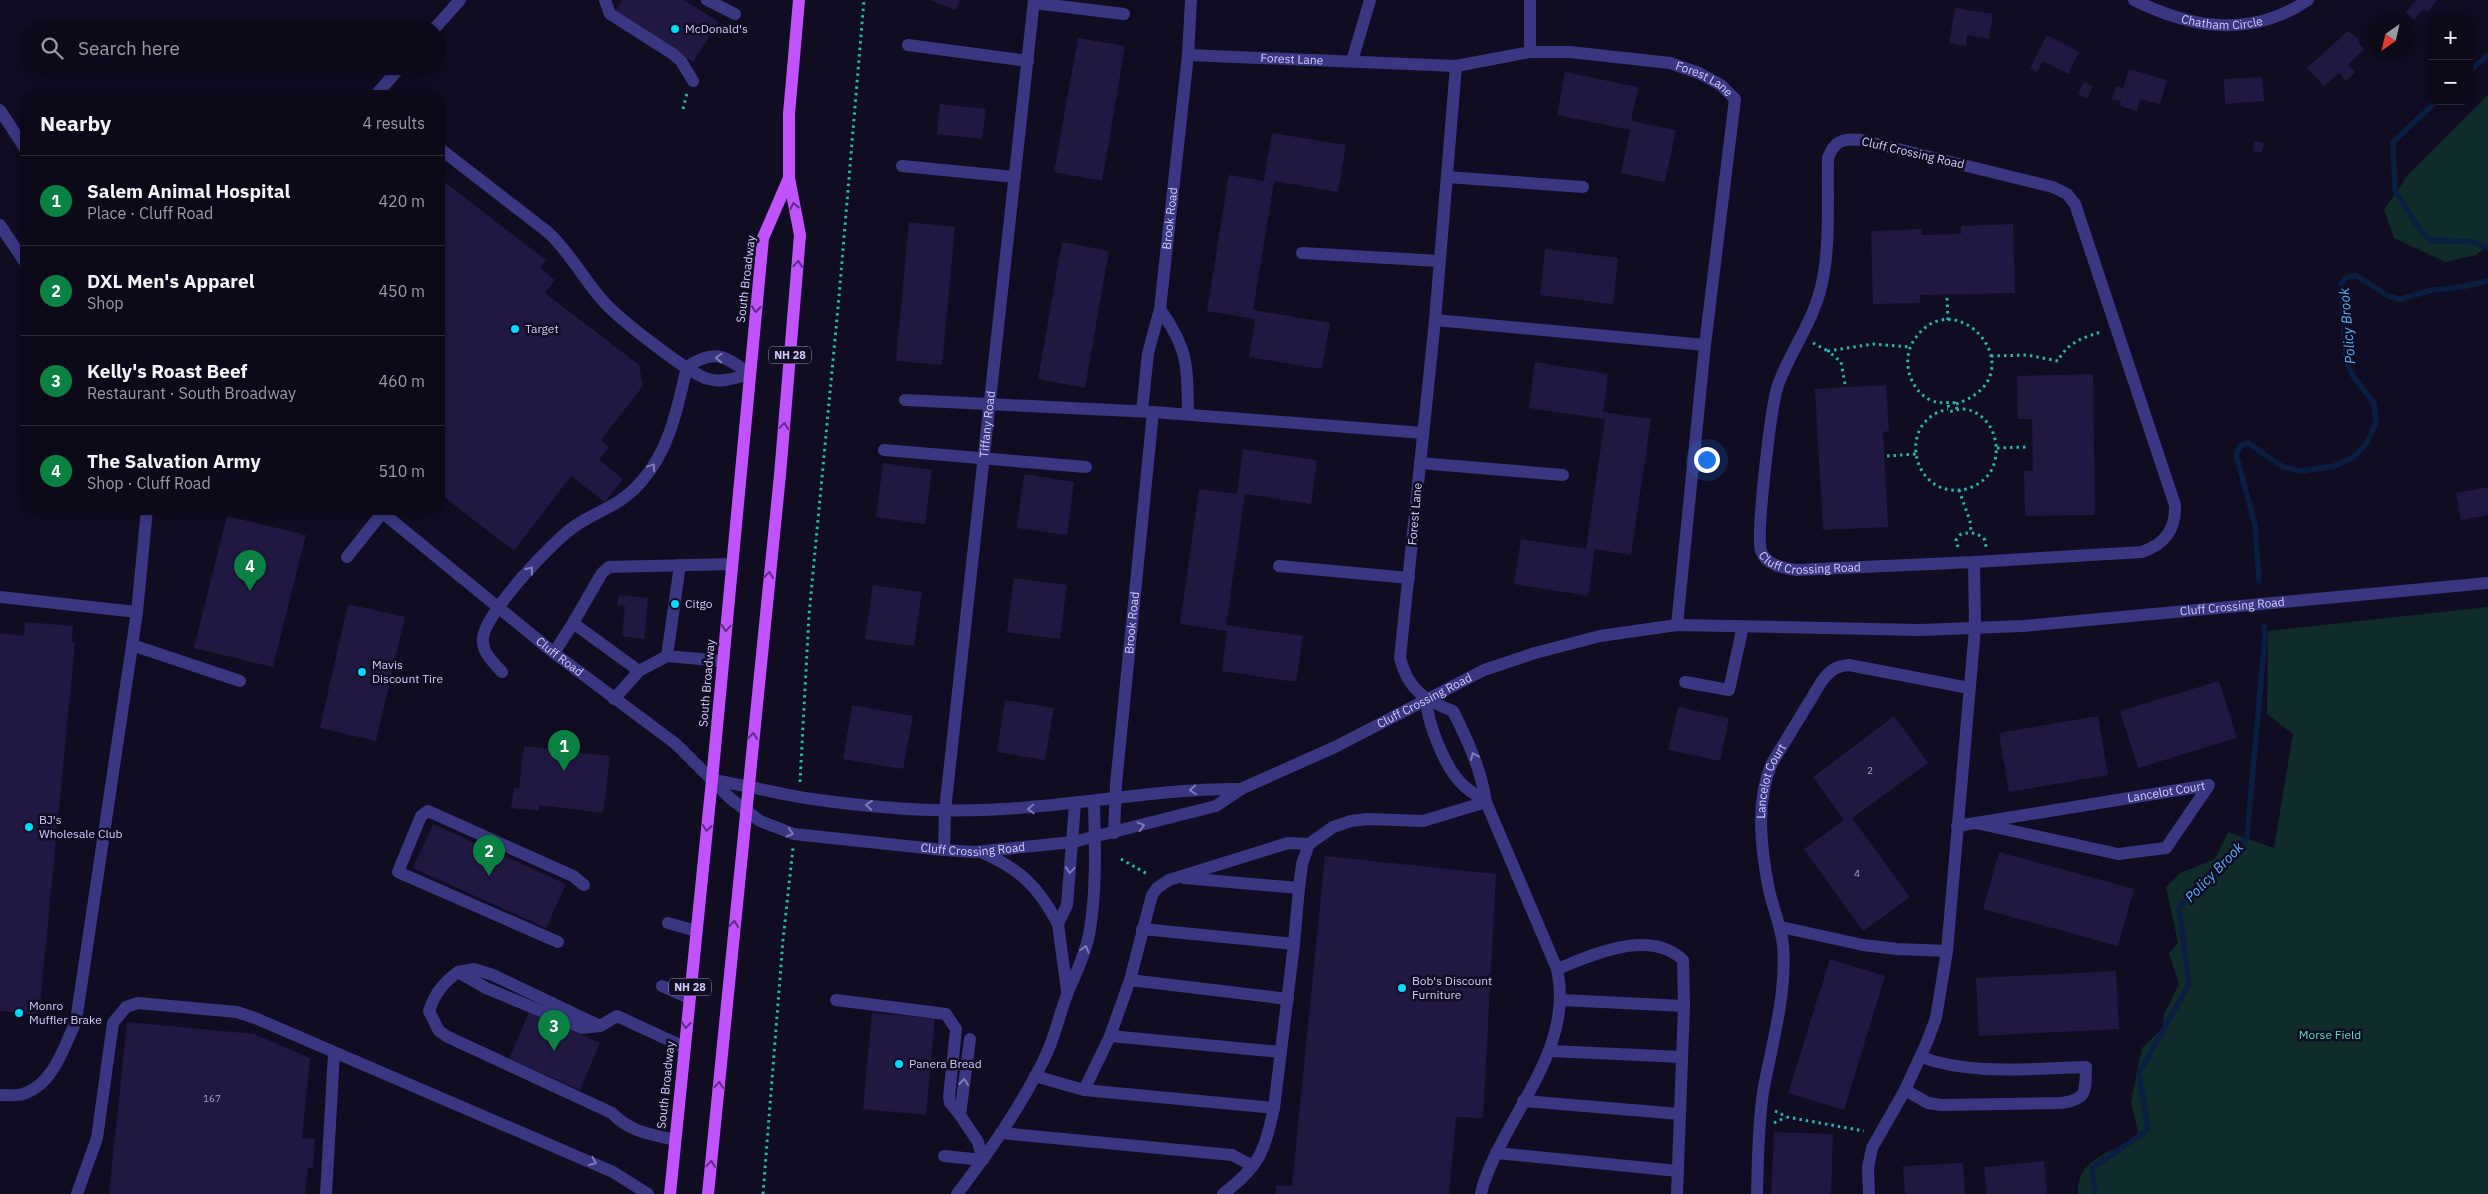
<!DOCTYPE html>
<meta charset="utf-8">
<style>
:root{--surface:#0c0919;--page:#151222;--text:#f1f3f6;--muted:#9a9aa2;--line:#2c2a38;--accent:#0b8043}
body{margin:0;font-family:"IBM Plex Sans",sans-serif;background:var(--page);color:var(--text)}
.controls{position:absolute;right:15px;top:15px;display:grid;overflow:hidden;border-radius:10px;box-shadow:0 2px 8px #0003}
.controls button{width:45px;height:45px;display:grid;place-items:center;padding:0;border:0;border-bottom:1px solid var(--line);background:var(--surface);color:var(--text);font:25px sans-serif}
.compass{position:absolute;left:2368px;top:15px;width:45px;height:45px;border-radius:50%;background:var(--surface);box-shadow:0 2px 8px #0003;rotate:214deg}
.you{position:absolute;left:1706px;top:459px;width:18px;height:18px;margin:-12px;border:4px solid #fff;border-radius:50%;background:#1a73e8;box-shadow:0 0 0 8px #1a73e833}
.badge{display:grid;place-items:center;width:32px;height:32px;border-radius:50%;background:var(--accent);color:#fff;font-size:16px;font-weight:700}
.pin{position:absolute;translate:-50% -41px;filter:drop-shadow(0 1px 2px #0008)}
.pin::after{content:'';position:absolute;top:26px;width:18px;height:15px;background:inherit;clip-path:polygon(0 0,100% 0,50% 100%)}
.list{margin:0;padding:0;list-style:none}
h2{display:flex;justify-content:space-between;align-items:center;height:65px;margin:0;padding:0 20px;font-size:21px}
h2 small{font-size:16px;font-weight:400;color:var(--muted)}
.list li{display:grid;grid-template-columns:32px 1fr auto;gap:15px;align-items:center;box-sizing:border-box;height:90px;padding:0 20px;border-top:1px solid var(--line)}
.list b{display:block;font-size:19px;white-space:nowrap}
.list p{margin:0;font-size:16px;white-space:nowrap;color:var(--muted)}
.list em{font-size:16px;font-style:normal;color:var(--muted)}
.icon{flex:none;width:28px;height:28px;fill:none;stroke:currentColor;stroke-width:2;stroke-linecap:round;stroke-linejoin:round}
.map{position:relative;flex:none;width:2488px;height:1194px;overflow:hidden}
.search{position:absolute;background:var(--surface);box-shadow:0 2px 8px #0003;left:20px;top:20px;width:425px;height:55px;display:flex;align-items:center;gap:12px;box-sizing:border-box;padding:0 18px;border-radius:28px;color:var(--muted);font-size:19px}
.panel{position:absolute;background:var(--surface);box-shadow:0 2px 8px #0003;left:20px;top:90px;width:425px;height:425px;border-radius:20px}
.map>svg:first-child{display:block}
.green{fill:#0f2b2a}
.lines{fill:none;stroke-linecap:round;stroke-linejoin:round}
.stream{stroke:#0a1e42;stroke-width:5.5}
.building{fill:#211842}
.path{stroke:#2bb4ad;stroke-width:3;stroke-dasharray:2.5 4;stroke-linecap:butt}
.minor{stroke:#3a3681;stroke-width:12}
.major{stroke:#c153ff;stroke-width:12}
.oneway{stroke:#602c85}
.oneway2{stroke:#7f7aba}
.poi-dot{fill:#00dbf7;stroke:#100c21;stroke-width:2}
.labels{text-anchor:middle;stroke-width:5;stroke-linejoin:round;paint-order:stroke}
.number-label{font-size:10px;fill:#a69fd0}
.shield{fill:#100c21;stroke:#9892bc;stroke-width:1}
.shield-label{font-size:11px;font-weight:bold;fill:#d3ccff}
.street-label{font-size:12px;fill:#d3ccff;stroke:#100c21}
.poi-label{font-size:12px;fill:#d3ccff;stroke:#100c21;text-anchor:start}
.park-label{font-size:12px;fill:#56e1c0;stroke:#100c21}
.water-label{font-size:14px;font-style:italic;fill:#5ab0ff;stroke:#100c21}
</style>
<div class="map">
<svg width="2488" height="1194" viewBox="0 0 2488 1194">
<rect width="100%" height="100%" fill="#100c21"/>
<g class="green">
<polygon points="2488,95 2488,245 2476,255 2445,262 2394,238 2384,210 2408,175"/>
<path d="M2488 607V1194H2078C2076 1160 2111 1151 2136 1140L2138 1132 2131 1102 2142 1048 2163 1028 2164 1015 2179 984 2169 953 2178 943 2166 887 2180 873 2215 859 2228 832 2274 848 2293 734 2267 714 2268 631Z"/>
</g>
<g class="lines">
<g class="stream">
<polyline points="2469,72 2488,55"/>
<polyline points="2437,101 2393,142 2395,190 2421,231 2431,240 2475,242 2488,248"/>
<polyline points="2259,581 2255,525 2236,454 2240,446 2248,443 2283,467 2300,471 2334,466 2354,457 2367,443 2376,422 2374,403 2353,376 2346,361 2341,284 2347,277 2357,276 2388,296 2400,299 2433,290 2462,287 2488,281"/>
<polyline points="2095,1194 2092,1168 2148,1130 2139,1073 2189,984 2179,907 2247,838 2265,636 2264,626"/>
</g>
</g>
<g class="building">
<polygon points="622,0 684,0 719,22 693,62 615,11"/>
<polygon points="930,0 960,0 956,10"/>
<polygon points="2416,0 2437,0 2427,12 2423,9 2414,20 2406,12"/>
<polygon points="1955,8 1993,14 1989,39 1967,35 1966,46 1949,43"/>
<polygon points="2348,31 2360,40 2358,42 2364,49 2348,65 2355,72 2346,81 2339,73 2324,86 2307,68"/>
<polygon points="2047,35 2079,52 2068,74 2043,61 2037,72 2030,68"/>
<polygon points="1078,38 1125,46 1102,181 1054,172"/>
<polygon points="2129,69 2167,80 2160,104 2140,99 2137,111 2120,106 2121,101 2112,99 2116,86 2123,88"/>
<polygon points="1565,72 1638,87 1631,121 1676,130 1665,182 1621,173 1630,130 1557,115"/>
<polygon points="2262,77 2264,101 2225,104 2224,79"/>
<polygon points="2084,82 2093,86 2087,99 2078,94"/>
<polygon points="940,104 986,109 982,139 937,134"/>
<polygon points="1272,133 1346,145 1338,192 1274,181 1253,310 1330,323 1322,369 1249,357 1255,319 1207,311 1229,175 1264,181"/>
<polygon points="2254,141 2264,143 2262,153 2253,151"/>
<polygon points="439,178 546,260 540,268 555,280 545,293 639,365 643,386 601,440 609,447 599,460 623,479 605,502 571,476 514,551 439,493"/>
<polygon points="909,222 955,227 942,365 896,361"/>
<polygon points="2013,224 2015,293 1920,295 1920,303 1873,304 1871,231 1921,229 1921,235 1961,234 1961,226"/>
<polygon points="1062,242 1109,251 1085,388 1038,379"/>
<polygon points="1545,249 1618,258 1613,304 1540,295"/>
<polygon points="1535,362 1608,374 1603,412 1651,419 1631,555 1595,549 1588,596 1514,584 1521,539 1586,549 1605,419 1529,408"/>
<polygon points="2093,374 2095,515 2025,516 2024,471 2033,471 2032,419 2018,419 2017,376"/>
<polygon points="1886,385 1889,431 1883,432 1888,527 1823,530 1815,389"/>
<polygon points="1243,449 1317,460 1311,504 1245,494 1226,625 1303,636 1296,682 1222,671 1227,631 1180,624 1199,489 1237,494"/>
<polygon points="883,463 932,470 925,524 876,517"/>
<polygon points="1024,474 1074,482 1067,535 1017,528"/>
<polygon points="2488,487 2488,515 2461,520 2456,493"/>
<polygon points="227,516 306,535 273,667 194,648"/>
<polygon points="1014,578 1067,585 1060,639 1007,632"/>
<polygon points="873,585 922,592 914,646 865,639"/>
<polygon points="619,595 648,598 644,639 622,636 625,606 617,605"/>
<polygon points="348,604 405,617 376,741 320,728"/>
<polygon points="25,622 73,626 72,642 75,643 39,1015 0,1011 0,633 24,636"/>
<polygon points="2219,681 2237,738 2138,768 2120,711"/>
<polygon points="1005,700 1054,708 1045,760 997,752"/>
<polygon points="852,705 913,716 903,769 843,759"/>
<polygon points="1678,707 1729,718 1720,761 1668,750"/>
<polygon points="1894,716 1928,763 1852,818 1910,897 1863,931 1804,849 1844,820 1813,777"/>
<polygon points="2098,716 2108,775 2009,792 1999,733"/>
<polygon points="524,746 610,756 603,813 539,805 539,811 511,808 514,787 519,788"/>
<polygon points="433,824 566,884 546,928 413,868"/>
<polygon points="1999,852 2134,889 2118,946 1983,909"/>
<polygon points="1325,856 1496,874 1483,1118 1456,1117 1449,1194 1275,1194 1276,1185 1292,1186"/>
<polygon points="1830,959 1885,976 1844,1110 1788,1093"/>
<polygon points="2116,971 2119,1029 1979,1036 1976,978"/>
<polygon points="529,1012 600,1043 580,1090 509,1059"/>
<polygon points="872,1013 935,1018 926,1115 863,1109"/>
<polygon points="127,1022 254,1034 310,1058 302,1138 315,1139 313,1168 308,1168 305,1194 109,1194"/>
<polygon points="1774,1132 1833,1134 1831,1194 1771,1194"/>
<polygon points="2044,1161 2047,1194 1987,1194 1984,1167"/>
<polygon points="1963,1163 1965,1194 1905,1194 1903,1166"/>
</g>
<g class="lines">
<g class="path">
<polyline points="683,109 687,93"/>
<polyline points="1947,298 1948,320"/>
<polyline points="1813,343 1828,351"/>
<path d="M1991 356 2027 355 2058 361C2068 341 2084 338 2103 331"/>
<polyline points="1845,384 1841,362 1828,351 1873,344 1910,347"/>
<path d="M1956 404C2040 376 1956 277 1914 340 1901 360 1909 389 1930 400 1942 405 1947 401 1955 403L1957 409"/>
<path d="M1948 405 1950 411C1956 412 1958 408 1964 409 1992 413 2003 446 1992 469 1987 479 1977 486 1966 489 1913 501 1894 421 1948 409"/>
<polyline points="1997,448 2028,447"/>
<polyline points="1887,456 1916,454"/>
<polyline points="1959,490 1970,521 1971,532"/>
<path d="M1958 547 1956 540 1961 534C1971 532 1977 532 1985 540L1986 547"/>
<polyline points="800,782 809,615 839,297 864,0"/>
<polyline points="1121,859 1149,875"/>
<polyline points="1775,1111 1787,1117 1864,1131"/>
<polyline points="1774,1123 1786,1117"/>
<polyline points="763,1194 783,940 793,848"/>
</g>
<g class="minor">
<polyline points="605,0 610,14 673,54 681,61 693,81"/>
<polyline points="707,0 735,14"/>
<polyline points="1530,0 1530,52"/>
<path id="s1" d="M2134 0C2193 29 2251 38 2308 0"/>
<polyline points="1034,3 1124,14"/>
<polyline points="434,29 460,0"/>
<polyline points="908,45 1028,61"/>
<path id="s2" d="M1188 55 1456 66 1530 52H1570L1670 63 1699 73 1721 85 1735 99 1705 345 1677 625"/>
<polyline points="1352,61 1370,0"/>
<path d="M1456 66 1435 320 1400 658C1408 690 1425 700 1453 711 1468 741 1481 769 1486 802L1557 969C1572 1036 1527 1091 1499 1148 1492 1162 1484 1178 1481 1194"/>
<polyline points="375,96 401,66"/>
<polyline points="0,110 26,150"/>
<path d="M439 148 549 233C571 254 584 280 604 302 618 318 689 374 708 379 722 383 736 378 749 374"/>
<polyline points="902,166 1015,177"/>
<polyline points="1447,177 1583,187"/>
<polyline points="0,225 26,264"/>
<polyline points="1302,253 1439,261"/>
<path d="M1160 309C1189 351 1187 365 1188 414"/>
<polyline points="1435,320 1705,345"/>
<polyline points="905,400 1153,412 1423,433"/>
<path id="s3" d="M1142 411 1148 353 1160 309 1188 55 1191 0"/>
<polyline points="884,450 1086,467"/>
<polyline points="1420,463 1563,475"/>
<path id="s4" d="M378 509 554 653 676 744 731 799 760 821 794 834 944 850 975 852 1073 842 1216 806 1241 789 1335 747 1484 670 1535 653 1600 636 1677 625 1920 630 2023 626 2488 583"/>
<polyline points="347,557 383,512"/>
<polyline points="1279,566 1409,578"/>
<polyline points="0,597 137,612"/>
<polyline points="573,623 602,573 609,567 732,564"/>
<polyline points="132,645 240,681"/>
<polyline points="554,653 573,623 639,671"/>
<polyline points="667,656 680,565"/>
<path d="M502 672C493 662 481 652 483 637 487 611 555 538 578 524 601 509 620 506 641 482 670 449 677 409 687 367 714 348 726 356 749 374"/>
<polyline points="1685,682 1729,690 1743,626"/>
<polyline points="614,699 639,671 667,656 722,661"/>
<path d="M1426 700C1428 724 1445 769 1464 786 1471 792 1479 797 1486 802"/>
<path d="M712 780C746 785 779 794 812 799 868 807 925 812 982 810 1069 808 1154 788 1241 789"/>
<path id="s5" d="M1957 826 2209 785 2166 848 2118 854 1976 823"/>
<path id="s6" d="M1114 833 1116 784 1153 412"/>
<path id="s7" d="M944 850 945 810 1034 0"/>
<path d="M981 852C1020 869 1038 886 1058 924"/>
<polyline points="1184,878 1299,888"/>
<polyline points="668,923 696,931"/>
<polyline points="1781,927 1863,945 1897,949 1947,951"/>
<polyline points="1142,929 1294,944"/>
<polyline points="558,942 398,872 421,816 428,811 573,876 584,885"/>
<path d="M1557 969C1593 955 1649 928 1683 960L1684 1006 1677 1194"/>
<polyline points="458,972 474,969 493,975 600,1026"/>
<polyline points="1130,980 1288,999"/>
<polyline points="662,986 689,998"/>
<polyline points="1067,991 1058,924 1067,905 1075,804"/>
<polyline points="836,1000 946,1014 956,1029 949,1097 950,1103 960,1115"/>
<polyline points="1561,1000 1684,1006"/>
<polyline points="1110,1036 1281,1052"/>
<polyline points="1551,1051 1682,1057"/>
<polyline points="1035,1076 1084,1090 1274,1108"/>
<polyline points="1084,1090 1110,1036 1130,980 1152,895 1157,888 1169,880 1288,843 1309,844"/>
<path d="M1905 1090 1928 1103 1941 1105 2061 1103C2088 1099 2085 1092 2086 1067 2032 1068 1972 1076 1921 1057"/>
<path d="M0 1095C7 1095 16 1096 23 1094 53 1085 64 1047 76 1021L137 612 147 509"/>
<polyline points="1523,1101 1680,1114"/>
<polyline points="1001,1133 1232,1155 1253,1166"/>
<path d="M675 1140C650 1134 630 1132 612 1113L448 1037 439 1031 429 1011C435 993 443 983 458 972L486 988 582 1028 600 1026 617 1016 684 1047"/>
<polyline points="1496,1153 1678,1171"/>
<polyline points="944,1156 983,1160 978,1142 960,1115 970,1039"/>
<polyline points="77,1194 97,1138 113,1023 126,1007 138,1003 237,1012 255,1018 613,1172 648,1194"/>
<polyline points="326,1194 334,1053"/>
<path d="M957 1194C991 1150 1023 1104 1047 1053 1056 1033 1060 1012 1068 992 1076 973 1085 955 1089 935 1097 891 1095 846 1094 802"/>
<path d="M1223 1194C1260 1166 1264 1152 1274 1108L1294 944 1299 888 1302 864 1309 844 1333 827 1351 821 1368 819 1423 821 1486 802"/>
<path id="s8" d="M1757 1194C1758 1160 1758 1125 1763 1092 1772 1043 1787 994 1783 945 1781 926 1773 908 1769 890 1761 849 1755 801 1772 763L1822 681C1830 670 1836 666 1849 665L1969 688"/>
<path id="s9" d="M1869 1194 1868 1168 1872 1148 1905 1090 1927 1042 1936 1018 1947 951 1975 628 1974 562 2142 552C2165 544 2176 529 2175 505L2075 204 2067 194 2053 187 1861 140C1843 138 1834 141 1828 158 1827 200 1831 251 1820 291 1811 325 1790 352 1778 385 1771 404 1756 534 1761 551 1766 565 1783 568 1796 570L1974 562"/>
</g>
<g class="major">
<polyline points="670,1194 712,780 763,238 789,178"/>
<polyline points="708,1194 780,475 800,235 789,178 789,114 799,0"/>
</g>
</g>
<defs><path id="oneway-chevron" d="M-2-3.5L2.5 0L-2 3.5" fill="none" stroke-width="1.6" stroke-linecap="round" stroke-linejoin="round" transform="scale(1.25)"/></defs>
<g class="oneway">
<use href="#oneway-chevron" transform="translate(794 206) rotate(-102)"/>
<use href="#oneway-chevron" transform="translate(798 264) rotate(-85)"/>
<use href="#oneway-chevron" transform="translate(756 309) rotate(96)"/>
<use href="#oneway-chevron" transform="translate(784 426) rotate(-85)"/>
<use href="#oneway-chevron" transform="translate(769 575) rotate(-84)"/>
<use href="#oneway-chevron" transform="translate(726 628) rotate(95)"/>
<use href="#oneway-chevron" transform="translate(753 736) rotate(-84)"/>
<use href="#oneway-chevron" transform="translate(707 828) rotate(96)"/>
<use href="#oneway-chevron" transform="translate(734 924) rotate(-85)"/>
<use href="#oneway-chevron" transform="translate(686 1025) rotate(96)"/>
<use href="#oneway-chevron" transform="translate(719 1085) rotate(-85)"/>
<use href="#oneway-chevron" transform="translate(711 1164) rotate(-85)"/>
</g>
<g class="oneway2">
<use href="#oneway-chevron" transform="translate(719 358) rotate(-178)"/>
<use href="#oneway-chevron" transform="translate(652 467) rotate(-56)"/>
<use href="#oneway-chevron" transform="translate(530 570) rotate(-51)"/>
<use href="#oneway-chevron" transform="translate(1474 756) rotate(-113)"/>
<use href="#oneway-chevron" transform="translate(1193 790) rotate(175)"/>
<use href="#oneway-chevron" transform="translate(869 805) rotate(-175)"/>
<use href="#oneway-chevron" transform="translate(1031 809) rotate(177)"/>
<use href="#oneway-chevron" transform="translate(1141 826) rotate(-15)"/>
<use href="#oneway-chevron" transform="translate(790 833) rotate(15)"/>
<use href="#oneway-chevron" transform="translate(1070 870) rotate(95)"/>
<use href="#oneway-chevron" transform="translate(1085 949) rotate(-75)"/>
<use href="#oneway-chevron" transform="translate(964 1082) rotate(-83)"/>
<use href="#oneway-chevron" transform="translate(593 1162) rotate(24)"/>
</g>
<g class="poi-dot">
<circle cx="675" cy="29" r="5"/>
<circle cx="515" cy="329" r="5"/>
<circle cx="675" cy="604" r="5"/>
<circle cx="362" cy="672" r="5"/>
<circle cx="29" cy="827" r="5"/>
<circle cx="1402" cy="988" r="5"/>
<circle cx="19" cy="1013" r="5"/>
<circle cx="899" cy="1064" r="5"/>
</g>
<g class="labels">
<g class="number-label">
<text x="1870" y="774">2</text>
<text x="1857" y="877">4</text>
<text x="212" y="1102">167</text>
</g>
<g class="shield">
<rect x="769" y="346.5" width="42" height="17" rx="4"/>
<rect x="669" y="978.5" width="42" height="17" rx="4"/>
</g>
<g class="shield-label">
<text x="790" y="359">NH 28</text>
<text x="690" y="991">NH 28</text>
</g>
<g class="street-label">
<text dy="4" stroke="none"><textPath href="#s1" startOffset="92">Chatham Circle</textPath></text>
<text dy="4" stroke="none"><textPath href="#s2" startOffset="104">Forest Lane</textPath></text>
<text dy="4" stroke="none"><textPath href="#s2" startOffset="522">Forest Lane</textPath></text>
<text transform="translate(1913 153) rotate(13)" y="4">Cluff Crossing Road</text>
<text dy="4" stroke="none"><textPath href="#s3" startOffset="195">Brook Road</textPath></text>
<text transform="translate(746 279) rotate(-83)" y="4">South Broadway</text>
<text dy="4" stroke="none"><textPath href="#s7" startOffset="428">Tiffany Road</textPath></text>
<text transform="translate(1415 514) rotate(-85)" y="4">Forest Lane</text>
<text dy="4" stroke="none"><textPath href="#s9" startOffset="1924">Cluff Crossing Road</textPath></text>
<text dy="4" stroke="none"><textPath href="#s4" startOffset="2014">Cluff Crossing Road</textPath></text>
<text dy="4" stroke="none"><textPath href="#s6" startOffset="211">Brook Road</textPath></text>
<text dy="4" stroke="none"><textPath href="#s4" startOffset="234">Cluff Road</textPath></text>
<text transform="translate(707 683) rotate(-85)" y="4">South Broadway</text>
<text dy="4" stroke="none"><textPath href="#s4" startOffset="1192">Cluff Crossing Road</textPath></text>
<text dy="4" stroke="none"><textPath href="#s8" startOffset="419">Lancelot Court</textPath></text>
<text dy="4" stroke="none"><textPath href="#s5" startOffset="212">Lancelot Court</textPath></text>
<text dy="4" stroke="none"><textPath href="#s4" startOffset="710">Cluff Crossing Road</textPath></text>
<text transform="translate(666 1085) rotate(-84)" y="4">South Broadway</text>
</g>
<g class="poi-label">
<text x="685" y="33">McDonald's</text>
<text x="525" y="333">Target</text>
<text x="685" y="608">Citgo</text>
<text x="372" y="669">Mavis<tspan x="372" dy="14">Discount Tire</tspan></text>
<text x="39" y="824">BJ's<tspan x="39" dy="14">Wholesale Club</tspan></text>
<text x="1412" y="985">Bob's Discount<tspan x="1412" dy="14">Furniture</tspan></text>
<text x="29" y="1010">Monro<tspan x="29" dy="14">Muffler Brake</tspan></text>
<text x="909" y="1068">Panera Bread</text>
</g>
<g class="park-label">
<text x="2330" y="1039">Morse Field</text>
</g>
<g class="water-label">
<text transform="translate(2347 326) rotate(-95)" y="5">Policy Brook</text>
<text transform="translate(2214 872) rotate(-46)" y="5">Policy Brook</text>
</g>
</g>
</svg>
<div class="controls">
<button>+</button>
<button>−</button>
</div>
<svg class="compass" viewBox="-18 -18 36 36"><path d="M0-13l5 13h-10z" fill="#e53935"/><path d="M0 13l5-13h-10z" fill="#9a9aa2"/></svg>
<div class="you"></div>
<div class="pin badge" style="left:564px;top:771px">1</div>
<div class="pin badge" style="left:489px;top:876px">2</div>
<div class="pin badge" style="left:554px;top:1051px">3</div>
<div class="pin badge" style="left:250px;top:591px">4</div>
<div class="search"><svg class="icon" aria-label="search" viewBox="0 0 24 24"><circle cx="10" cy="10" r="6"/><path d="M15 15l6 6"/></svg>Search here</div>
<section class="panel">
<h2>Nearby<small>4 results</small></h2>
<ul class="list">
<li><span class="badge">1</span><div><b>Salem Animal Hospital</b><p>Place · Cluff Road</p></div><em>420 m</em></li>
<li><span class="badge">2</span><div><b>DXL Men's Apparel</b><p>Shop</p></div><em>450 m</em></li>
<li><span class="badge">3</span><div><b>Kelly's Roast Beef</b><p>Restaurant · South Broadway</p></div><em>460 m</em></li>
<li><span class="badge">4</span><div><b>The Salvation Army</b><p>Shop · Cluff Road</p></div><em>510 m</em></li>
</ul>
</section>
</div>
